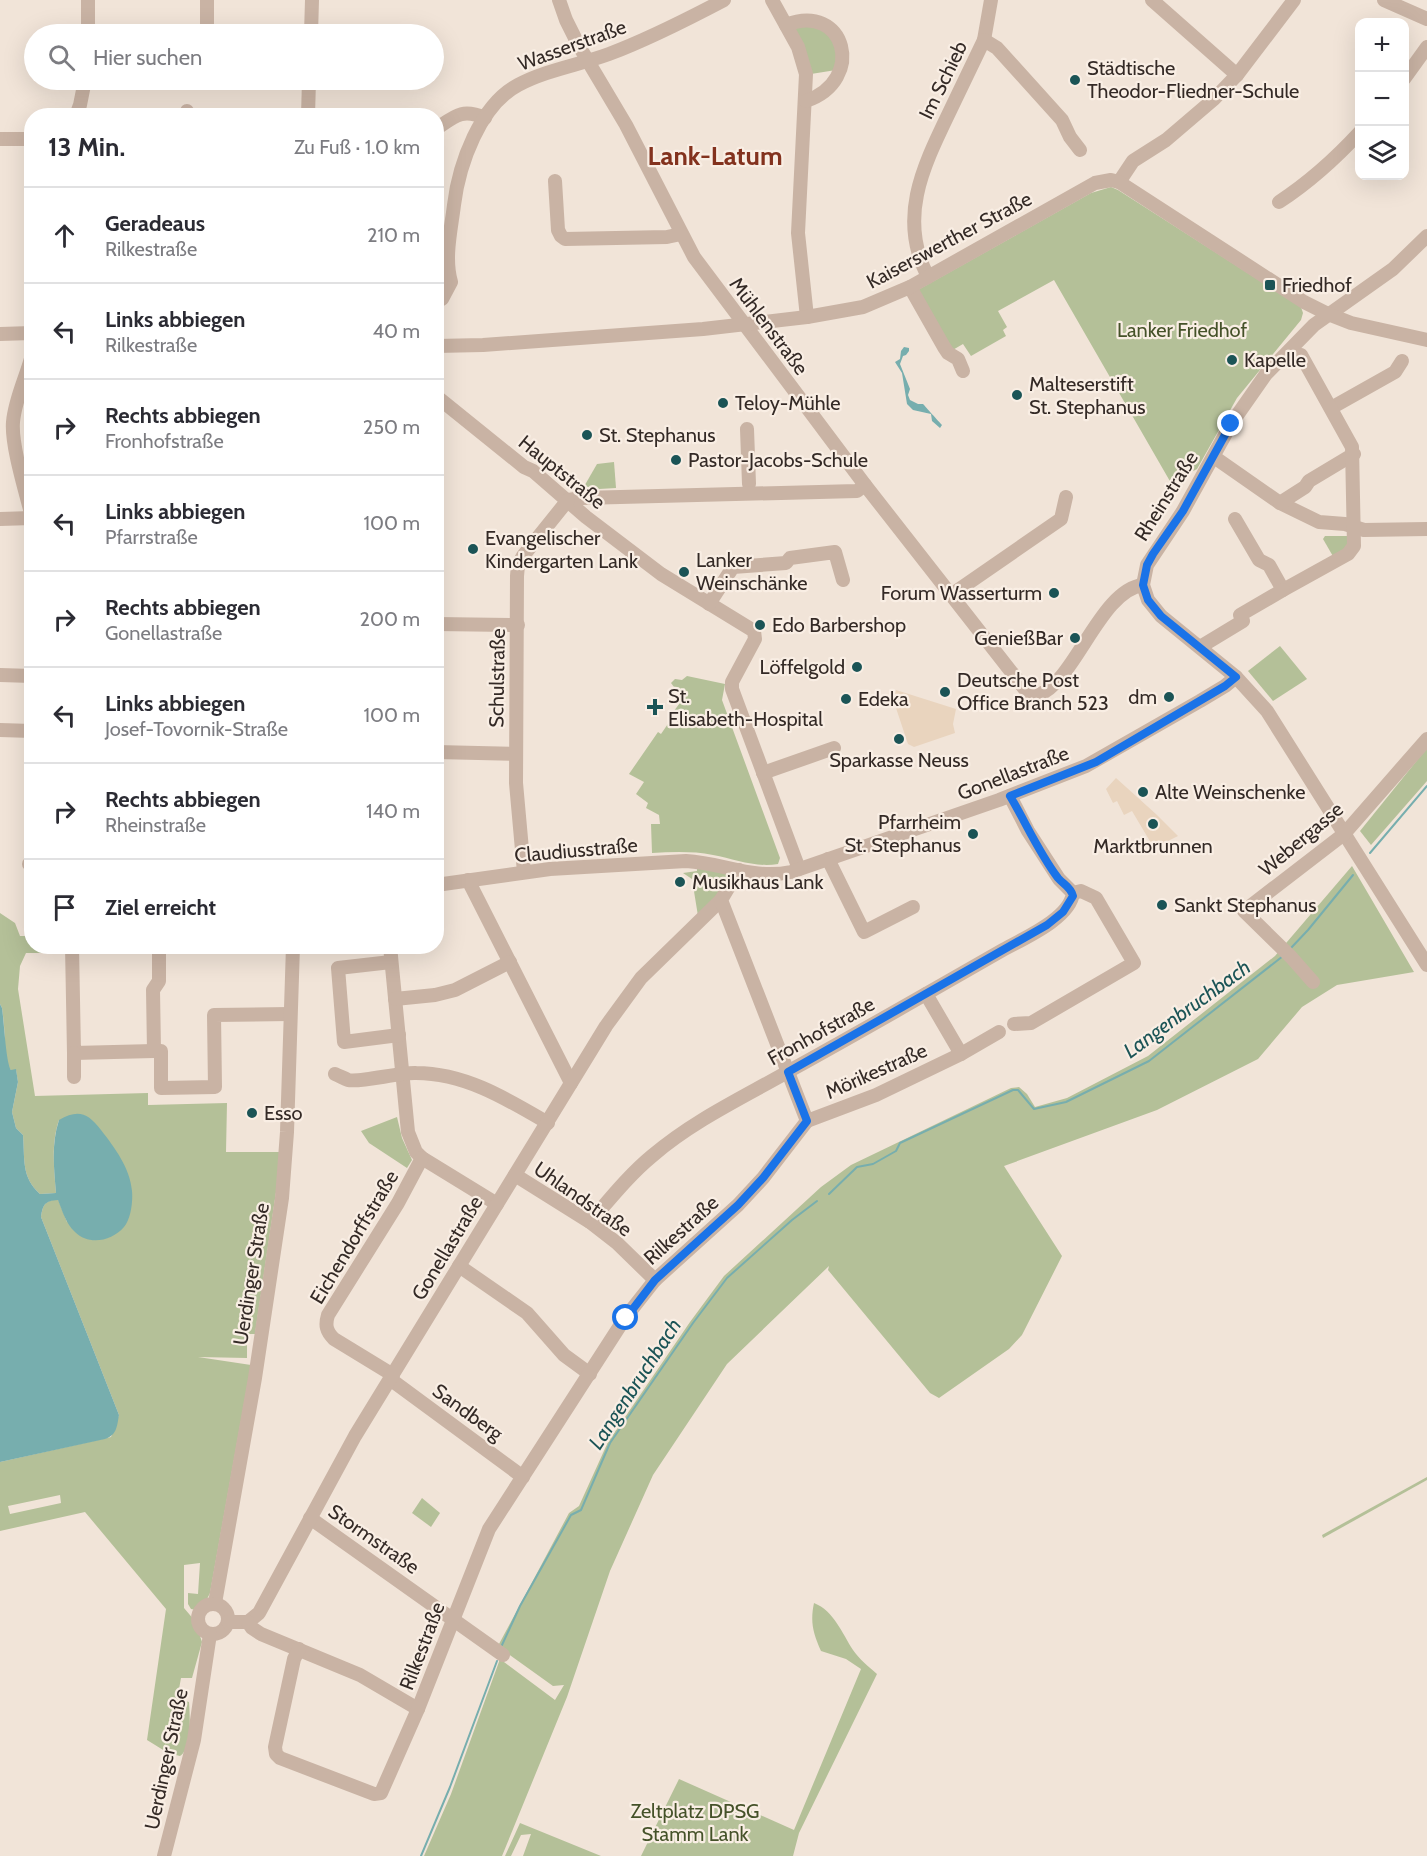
<!DOCTYPE html>
<html lang="de">
<meta charset="utf-8">
<style>
:root{--surface:#fff;--page:#f2f2f3;--text:#2b2b33;--muted:#7c7c81;--line:#e1e1e2}
body{margin:0;font-family:Cabin,sans-serif;background:var(--page);color:var(--text)}
.controls{position:absolute;right:18px;top:18px;display:grid;overflow:hidden;border-radius:12px;box-shadow:0 6px 24px #0002}
.controls button{width:54px;height:54px;display:grid;place-items:center;padding:0;border:0;border-bottom:2px solid var(--line);background:var(--surface);color:var(--text);font:30px sans-serif}
.stop{position:absolute;width:18px;height:18px;margin:-14px;border:4px solid #1a73e8;border-radius:50%;background:#fff}
.stop.end{background:#1a73e8;border-color:#fff;box-shadow:0 2px 6px #0008}
.list{margin:0;padding:0;list-style:none}
h2{display:flex;justify-content:space-between;align-items:center;height:78px;margin:0;padding:0 24px;font-size:26px}
h2 small{font-size:20px;font-weight:400;color:var(--muted)}
.list li{display:grid;grid-template-columns:39px 1fr auto;gap:18px;align-items:center;box-sizing:border-box;height:96px;padding:0 24px;border-top:2px solid var(--line)}
.list b{display:block;font-size:22px;white-space:nowrap}
.list p{margin:0;font-size:20px;white-space:nowrap;color:var(--muted)}
.list em{font-size:20px;font-style:normal;color:var(--muted)}
.icon{flex:none;width:33px;height:33px;fill:none;stroke:currentColor;stroke-width:2;stroke-linecap:round;stroke-linejoin:round}
.map{position:relative;flex:none;width:1427px;height:1856px;overflow:hidden}
.search{position:absolute;background:var(--surface);box-shadow:0 6px 24px #0002;left:24px;top:24px;width:420px;height:66px;display:flex;align-items:center;gap:15px;box-sizing:border-box;padding:0 21px;border-radius:33px;color:var(--muted);font-size:22px}
.panel{position:absolute;background:var(--surface);box-shadow:0 6px 24px #0002;left:24px;top:108px;width:420px;height:846px;border-radius:24px}
.map>svg:first-child{display:block}
.green{fill:#b4c098;fill-rule:evenodd}
.plaza{fill:#e9d4be}
.water{fill:#77aeae}
.lines{fill:none;stroke-linecap:round;stroke-linejoin:round}
.stream{stroke:#77aeae;stroke-width:2}
.minor{stroke:#c9b3a4;stroke-width:14}
.route{stroke:#1a73e8;stroke-width:8}
.poi-dot{fill:#1b5456;stroke:#f9eee4;stroke-width:2}
.labels{text-anchor:middle;stroke-width:4.5;stroke-linejoin:round;paint-order:stroke}
.street-label{font-size:20px;fill:#342a26;stroke:#f9eee4}
.poi-label{font-size:20px;fill:#342a26;stroke:#f9eee4;text-anchor:start}
.park-label{font-size:20px;fill:#455229;stroke:#f9eee4}
.water-label{font-size:21px;font-style:italic;fill:#1b5456;stroke:#f9eee4}
.district-label{font-size:26px;font-weight:bold;fill:#83321e;stroke:#f9eee4}
</style>
<div class="map">
<svg width="1427" height="1856" viewBox="0 0 1427 1856">
<rect width="100%" height="100%" fill="#f1e4d8"/>
<g class="green">
<polygon points="798,25 823,28 837,45 836,70 811,74 794,29"/>
<polygon points="1111,187 1118,190 1301,307 1303,313 1301,320 1237,398 1197,469 1171,483 1054,280 998,311 1007,327 1003,330 1006,336 971,356 963,344 951,351 916,291 1091,193"/>
<polygon points="614,462 616,488 582,490 597,464"/>
<polygon points="1325,536 1351,536 1350,546 1334,558 1323,539"/>
<polygon points="1280,646 1307,679 1273,701 1248,671"/>
<path d="M687 676 725 684 722 700 780 858 778 864C756 868 735 859 713 855 693 851 672 852 652 853L651 824H660L659 815 646 808 648 803 636 794 644 782 629 774 658 732 661 734 672 718 670 716 683 699 671 683 675 679 682 680Z"/>
<polygon points="1427,748 1427,781 1371,845 1360,831"/>
<polygon points="1352,866 1414,972 1337,985 1302,1007 1258,1059 1157,1110 1004,1166 1062,1256 1022,1335 1009,1349 939,1398 930,1393 828,1270 829,1266 727,1364 653,1475 610,1571 567,1697 502,1856 424,1856 451,1794 500,1659 555,1700 564,1685 553,1686 504,1651 499,1644 569,1513 579,1506 608,1442 690,1322 724,1276 821,1187 851,1165 1011,1088 1019,1087 1027,1094 1035,1107 1067,1098 1148,1056 1275,956"/>
<polygon points="697,868 728,873 730,878 728,884 698,916 692,879 683,873 697,871"/>
<path d="M0 913 15 923 20 936H31L32 946 66 947 65 953H26L20 966 18 989 35 1096 148 1093V1105L227 1103 226 1152H280L279 1172 255 1334H247V1358L198 1357 251 1365 210 1593 205 1603 196 1610 191 1609 188 1604V1593L198 1594 200 1563 184 1565V1608L195 1621 202 1642 192 1678H181L179 1689 187 1690 185 1701 189 1702C190 1717 192 1748 180 1756L168 1753 147 1740 166 1609 85 1512 0 1531V1462L111 1437 119 1415 41 1217C43 1204 45 1201 58 1199L67 1222 59 1120C51 1143 54 1169 56 1193L40 1194C21 1177 25 1159 23 1135L16 1128 12 1112 18 1082 16 1070H11L8 1067C8 1061 5 1054 5 1048 5 1035 4 1022 2 1008L0 1004ZM60 1495 61 1503 10 1514 8 1506Z"/>
<polygon points="397,1117 402,1138 412,1160 407,1168 369,1143 361,1131"/>
<polygon points="1427,1477 1427,1480 1323,1538 1322,1535"/>
<polygon points="422,1498 440,1513 431,1527 412,1513"/>
<path d="M814 1603C834 1611 842 1633 853 1650 859 1659 869 1667 877 1674L799 1833 793 1856H641L679 1779 794 1830 861 1669 846 1659 821 1651C813 1633 810 1622 814 1603Z"/>
<polygon points="520,1823 601,1856 523,1856 531,1834 521,1835 511,1856 505,1856"/>
</g>
<g class="plaza">
<polygon points="896,690 956,709 953,724 955,733 914,747 908,744 894,702 896,701 894,694"/>
<polygon points="1116,778 1157,815 1178,836 1154,848 1132,811 1124,815 1117,801 1113,803 1106,789"/>
</g>
<g class="water">
<path d="M904 347 909 348V351L906 355 903 356 900 364 910 389 908 395 910 400 918 404H923C925 406 939 422 942 425L940 428 932 421 931 414 913 410 907 404 902 373 895 362 900 359 901 351Z"/>
<path d="M0 1004 2 1008C4 1020 6 1064 11 1070L16 1069 18 1082 12 1112 16 1128 23 1135C25 1159 21 1177 40 1194L56 1193C54 1169 51 1144 59 1120 78 1109 88 1113 101 1130 115 1148 130 1168 132 1191 133 1201 131 1219 124 1227 112 1241 89 1246 75 1232 66 1224 62 1210 58 1200 45 1201 43 1204 41 1217L119 1415C117 1426 117 1435 105 1439L0 1462Z"/>
</g>
<g class="lines">
<g class="stream">
<polyline points="1370,853 1427,786"/>
<polyline points="1290,949 1308,930 1353,875"/>
<polyline points="829,1194 857,1167 873,1164 896,1151 900,1143 1013,1090 1018,1090 1034,1109 1066,1102 1149,1061 1283,956"/>
<polyline points="502,1645 520,1606 571,1515 581,1510 610,1443 693,1323 727,1278 792,1220 817,1201"/>
<polyline points="421,1856 450,1787 497,1661"/>
</g>
<g class="minor">
<polyline points="88,0 88,34"/>
<path d="M559 0 566 20 579 46 626 125 694 257 865 485 1027 692 1038 695C1075 682 1100 590 1143 585"/>
<polyline points="772,0 798,47 806,74 798,233 807,317"/>
<polyline points="1152,0 1237,75"/>
<polyline points="1384,0 1427,19"/>
<path d="M786 25C845 1 867 80 806 101"/>
<polyline points="207,34 207,0"/>
<polyline points="311,34 312,0"/>
<polyline points="984,40 991,0"/>
<polyline points="1404,79 1427,47"/>
<polyline points="76,116 80,105 85,80"/>
<polyline points="185,116 187,111"/>
<polyline points="308,116 309,80"/>
<path d="M436 129C455 116 462 108 485 118"/>
<polyline points="0,139 32,139"/>
<polyline points="555,181 558,230 561,236 565,239 667,237 681,234"/>
<polyline points="1119,182 1133,161 1166,140 1214,99 1237,75 1294,0"/>
<path d="M1279 202C1308 183 1336 158 1360 132"/>
<polyline points="1427,236 1393,269 1314,325 1266,374 1231,424 1183,511 1147,565 1143,585 1148,600 1161,616 1236,677 1267,711 1427,965"/>
<path d="M928 277C898 219 922 169 948 115 960 90 972 65 984 40L997 48 1062 120 1070 137 1080 150"/>
<polyline points="910,287 944,347 948,353 958,359 963,371"/>
<path d="M442 299 451 282C444 258 451 230 454 205 459 164 480 105 518 85 546 70 579 65 609 54 649 39 686 20 724 0"/>
<polyline points="0,334 32,333"/>
<polyline points="436,346 483,345 703,329 807,317 863,307 910,287 1095,183 1111,180 1119,182 1304,302 1328,314 1351,323 1427,340"/>
<path d="M32 355C26 378 15 399 13 422 11 445 26 493 32 517"/>
<polyline points="436,396 524,467 533,471 586,517 661,574 754,631 755,639 732,682 732,689 799,869"/>
<polyline points="1331,408 1395,372 1402,361"/>
<polyline points="747,429 749,484"/>
<polyline points="1214,457 1280,503 1319,522 1345,524 1364,530 1427,529"/>
<polyline points="568,500 582,498 857,491 865,485"/>
<polyline points="1280,503 1305,487 1309,481 1354,454"/>
<polyline points="0,519 32,518"/>
<polyline points="1235,519 1259,560 1269,565 1283,590 1348,554 1354,546 1352,447 1301,355"/>
<polyline points="951,595 1061,519 1066,497"/>
<polyline points="709,604 733,567 786,563 790,558 835,552 843,580"/>
<polyline points="436,624 518,625"/>
<polyline points="1200,647 1243,621 1240,615 1283,590"/>
<polyline points="0,675 32,676"/>
<polyline points="0,730 32,731"/>
<polyline points="436,752 516,754"/>
<polyline points="763,773 834,748"/>
<polyline points="828,859 864,932 913,907"/>
<polyline points="29,864 32,864"/>
<polyline points="524,872 516,783 517,576 518,565 523,556 568,500"/>
<polyline points="468,880 571,1083"/>
<path d="M436 885 550 869 686 861C724 863 753 880 791 872L999 800 1086 766 1200 701 1225 686 1236 677"/>
<polyline points="72,946 74,1053 154,1051"/>
<polyline points="159,946 159,981 153,990 154,1051 161,1051 161,1088 215,1087 214,1015 290,1014"/>
<polyline points="390,946 408,1132 416,1152 422,1158 497,1204"/>
<polyline points="391,962 338,968 344,1042 399,1035"/>
<polyline points="1313,982 1291,957 1244,911 1344,834 1427,739"/>
<polyline points="926,994 961,1054"/>
<polyline points="395,999 435,995 455,990 510,962"/>
<polyline points="1014,1024 1031,1023 1134,963 1096,898 1081,891 1073,893"/>
<path d="M335 1074C339 1076 344 1078 348 1080 360 1083 400 1072 416 1073 465 1073 507 1099 548 1123"/>
<polyline points="74,1077 74,1053"/>
<polyline points="807,1121 876,1095 961,1054 999,1032"/>
<polyline points="515,1175 590,1222 617,1243 655,1280"/>
<path d="M590 1222C610 1199 629 1175 652 1156 694 1120 744 1097 791 1070 862 1031 931 991 1001 951 1022 939 1070 919 1073 893L1059 879 1028 831 1010 796"/>
<polyline points="459,1266 527,1313 564,1355 590,1374"/>
<path d="M393 1375 334 1339C326 1331 325 1325 328 1315L398 1203 422 1158"/>
<polyline points="390,1379 523,1477"/>
<polyline points="310,1518 503,1655"/>
<polyline points="215,1603 255,1378 282,1198 287,1132 293,946"/>
<circle cx="213" cy="1619" r="15"/>
<polyline points="228,1622 248,1622 259,1613 355,1436 606,1026 641,978 721,900"/>
<polyline points="248,1622 252,1628 261,1634 360,1675 418,1709"/>
<polyline points="299,1649 294,1659 275,1747 276,1754 280,1758 374,1794 381,1793 418,1709 489,1529 625,1318 655,1280 738,1205 763,1178 807,1121 721,900 739,870"/>
<polyline points="164,1856 194,1740 210,1634"/>
</g>
</g>
<g class="lines">
<path class="route" d="M626 1318 655 1280 738 1205 763 1178 807 1121 788 1072 1047 925 1063 912 1073 896C1071 887 1063 884 1058 878 1039 853 1026 823 1010 796L1096 762 1225 686 1236 677 1161 616 1148 600 1143 585 1147 565 1153 554 1183 511 1231 424"/>
</g>
<g class="poi-dot">
<circle cx="1075" cy="80" r="6"/>
<rect x="1264" y="279" width="12" height="12" rx="3"/>
<circle cx="1232" cy="360" r="6"/>
<circle cx="1017" cy="395" r="6"/>
<circle cx="723" cy="403" r="6"/>
<circle cx="587" cy="435" r="6"/>
<circle cx="676" cy="460" r="6"/>
<circle cx="473" cy="549" r="6"/>
<circle cx="684" cy="572" r="6"/>
<circle cx="1054" cy="593" r="6"/>
<circle cx="760" cy="625" r="6"/>
<circle cx="1075" cy="638" r="6"/>
<circle cx="857" cy="667" r="6"/>
<circle cx="945" cy="692" r="6"/>
<circle cx="1169" cy="697" r="6"/>
<circle cx="846" cy="699" r="6"/>
<path d="M652 698h6v6h6v6h-6v6h-6v-6h-6v-6h6z"/>
<circle cx="899" cy="739" r="6"/>
<circle cx="1143" cy="792" r="6"/>
<circle cx="1153" cy="824" r="6"/>
<circle cx="973" cy="834" r="6"/>
<circle cx="680" cy="882" r="6"/>
<circle cx="1162" cy="905" r="6"/>
<circle cx="252" cy="1113" r="6"/>
</g>
<g class="labels">
<g class="street-label">
<text transform="translate(572 45) rotate(-20)" y="7">Wasserstraße</text>
<text transform="translate(943 80) rotate(-64)" y="7">Im Schieb</text>
<text transform="translate(949 240) rotate(-28)" y="7">Kaiserswerther Straße</text>
<text transform="translate(769 326) rotate(53)" y="7">Mühlenstraße</text>
<text transform="translate(562 472) rotate(39)" y="7">Hauptstraße</text>
<text transform="translate(1166 496) rotate(-58)" y="7">Rheinstraße</text>
<text transform="translate(497 678) rotate(-89)" y="7">Schulstraße</text>
<text transform="translate(1013 773) rotate(-21)" y="7">Gonellastraße</text>
<text transform="translate(1301 839) rotate(-40)" y="7">Webergasse</text>
<text transform="translate(576 850) rotate(-5)" y="7">Claudiusstraße</text>
<text transform="translate(821 1031) rotate(-29)" y="7">Fronhofstraße</text>
<text transform="translate(876 1071) rotate(-24)" y="7">Mörikestraße</text>
<text transform="translate(583 1199) rotate(35)" y="7">Uhlandstraße</text>
<text transform="translate(681 1230) rotate(-42)" y="7">Rilkestraße</text>
<text transform="translate(354 1237) rotate(-59)" y="7">Eichendorffstraße</text>
<text transform="translate(447 1248) rotate(-59)" y="7">Gonellastraße</text>
<text transform="translate(251 1274) rotate(-81)" y="7">Uerdinger Straße</text>
<text transform="translate(468 1412) rotate(36)" y="7">Sandberg</text>
<text transform="translate(374 1539) rotate(35)" y="7">Stormstraße</text>
<text transform="translate(422 1646) rotate(-69)" y="7">Rilkestraße</text>
<text transform="translate(166 1759) rotate(-78)" y="7">Uerdinger Straße</text>
</g>
<g class="poi-label">
<text x="1087" y="75">Städtische<tspan x="1087" dy="23">Theodor-Fliedner-Schule</tspan></text>
<text x="1282" y="292">Friedhof</text>
<text x="1244" y="367">Kapelle</text>
<text x="1029" y="391">Malteserstift<tspan x="1029" dy="23">St. Stephanus</tspan></text>
<text x="735" y="410">Teloy-Mühle</text>
<text x="599" y="442">St. Stephanus</text>
<text x="688" y="467">Pastor-Jacobs-Schule</text>
<text x="485" y="545">Evangelischer<tspan x="485" dy="23">Kindergarten Lank</tspan></text>
<text x="696" y="567">Lanker<tspan x="696" dy="23">Weinschänke</tspan></text>
<text x="1042" y="600" text-anchor="end">Forum Wasserturm</text>
<text x="772" y="632">Edo Barbershop</text>
<text x="1063" y="645" text-anchor="end">GenießBar</text>
<text x="845" y="674" text-anchor="end">Löffelgold</text>
<text x="957" y="687">Deutsche Post<tspan x="957" dy="23">Office Branch 523</tspan></text>
<text x="668" y="703">St.<tspan x="668" dy="23">Elisabeth-Hospital</tspan></text>
<text x="1157" y="704" text-anchor="end">dm</text>
<text x="858" y="706">Edeka</text>
<text x="899" y="767" text-anchor="middle">Sparkasse Neuss</text>
<text x="1155" y="799">Alte Weinschenke</text>
<text x="961" y="829" text-anchor="end">Pfarrheim<tspan x="961" dy="23">St. Stephanus</tspan></text>
<text x="1153" y="853" text-anchor="middle">Marktbrunnen</text>
<text x="692" y="889">Musikhaus Lank</text>
<text x="1174" y="912">Sankt Stephanus</text>
<text x="264" y="1120">Esso</text>
</g>
<g class="park-label">
<text x="1182" y="337">Lanker Friedhof</text>
<text x="695" y="1818">Zeltplatz DPSG<tspan x="695" dy="23">Stamm Lank</tspan></text>
</g>
<g class="water-label">
<text transform="translate(1187 1009) rotate(-36)" y="7">Langenbruchbach</text>
<text transform="translate(635 1384) rotate(-57)" y="7">Langenbruchbach</text>
</g>
<g class="district-label">
<text x="715" y="165">Lank-Latum</text>
</g>
</g>
</svg>
<div class="controls">
<button>+</button>
<button>−</button>
<button><svg class="icon" aria-label="layers" viewBox="0 0 24 24"><path d="M12 4l9 5-9 5-9-5zM3 14l9 5 9-5"/></svg></button>
</div>
<div class="stop" style="left:626px;top:1318px"></div>
<div class="stop end" style="left:1231px;top:424px"></div>
<div class="search"><svg class="icon" aria-label="search" viewBox="0 0 24 24"><circle cx="10" cy="10" r="6"/><path d="M15 15l6 6"/></svg>Hier suchen</div>
<section class="panel">
<h2>13 Min.<small>Zu Fuß · 1.0 km</small></h2>
<ul class="list">
<li><svg class="icon" aria-label="ahead" viewBox="0 0 24 24"><path d="M12 20V5M6 11l6-6 6 6"/></svg><div><b>Geradeaus</b><p>Rilkestraße</p></div><em>210 m</em></li>
<li><svg class="icon" aria-label="left" viewBox="0 0 24 24"><path d="M17 20v-9H6M10 6l-5 5 5 5"/></svg><div><b>Links abbiegen</b><p>Rilkestraße</p></div><em>40 m</em></li>
<li><svg class="icon" aria-label="right" viewBox="0 0 24 24"><path d="M7 20v-9h11M14 6l5 5-5 5"/></svg><div><b>Rechts abbiegen</b><p>Fronhofstraße</p></div><em>250 m</em></li>
<li><svg class="icon" aria-label="left" viewBox="0 0 24 24"><path d="M17 20v-9H6M10 6l-5 5 5 5"/></svg><div><b>Links abbiegen</b><p>Pfarrstraße</p></div><em>100 m</em></li>
<li><svg class="icon" aria-label="right" viewBox="0 0 24 24"><path d="M7 20v-9h11M14 6l5 5-5 5"/></svg><div><b>Rechts abbiegen</b><p>Gonellastraße</p></div><em>200 m</em></li>
<li><svg class="icon" aria-label="left" viewBox="0 0 24 24"><path d="M17 20v-9H6M10 6l-5 5 5 5"/></svg><div><b>Links abbiegen</b><p>Josef-Tovornik-Straße</p></div><em>100 m</em></li>
<li><svg class="icon" aria-label="right" viewBox="0 0 24 24"><path d="M7 20v-9h11M14 6l5 5-5 5"/></svg><div><b>Rechts abbiegen</b><p>Rheinstraße</p></div><em>140 m</em></li>
<li><svg class="icon" aria-label="arrive" viewBox="0 0 24 24"><path d="M6 21V4h12l-3 4 3 4H6"/></svg><div><b>Ziel erreicht</b></div></li>
</ul>
</section>
</div>
